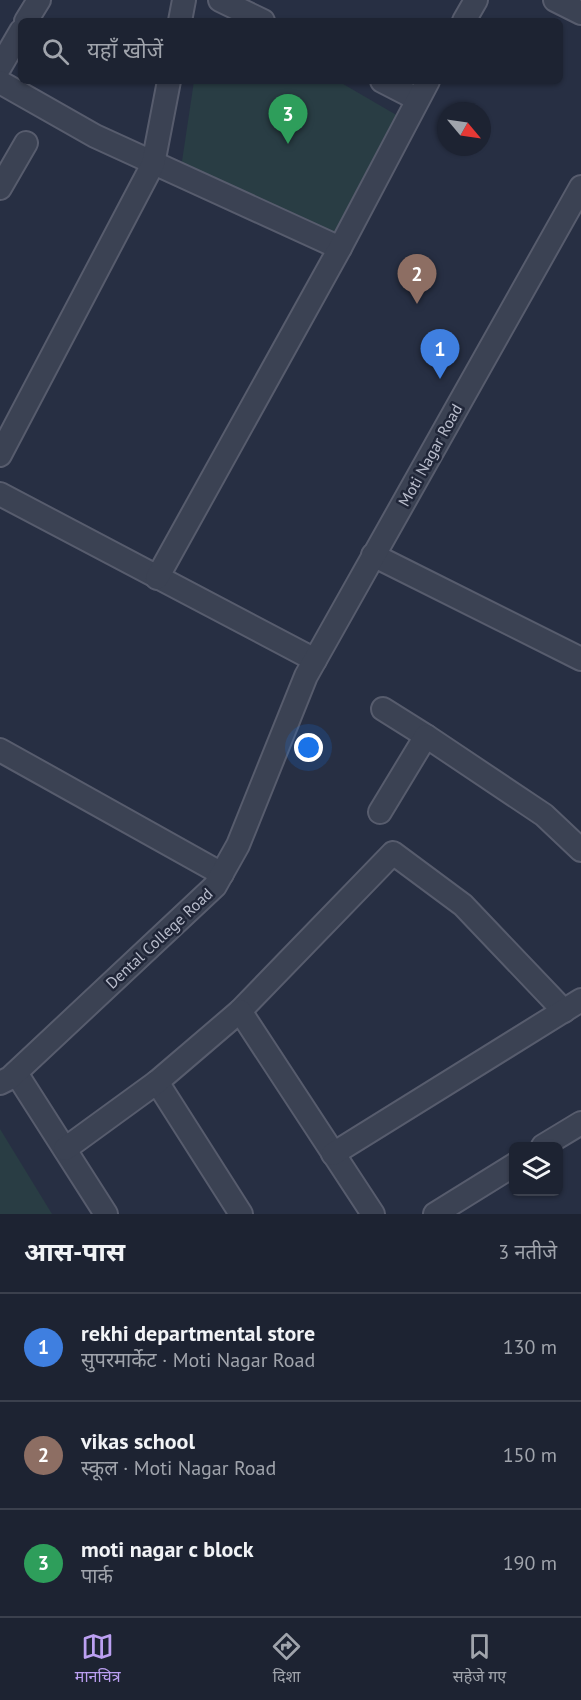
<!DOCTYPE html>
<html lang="hi">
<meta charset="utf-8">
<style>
:root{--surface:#1d2332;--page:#252b3a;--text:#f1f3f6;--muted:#a0a4ac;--line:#3b404d;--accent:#bca0f2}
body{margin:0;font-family:"PT Sans","Noto Sans Devanagari",sans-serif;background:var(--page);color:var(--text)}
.controls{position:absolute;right:18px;bottom:18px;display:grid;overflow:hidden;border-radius:9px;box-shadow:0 2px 4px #0004}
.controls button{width:54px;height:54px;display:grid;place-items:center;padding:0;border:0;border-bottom:2px solid var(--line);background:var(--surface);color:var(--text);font:30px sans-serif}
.compass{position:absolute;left:437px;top:102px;width:54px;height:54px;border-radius:50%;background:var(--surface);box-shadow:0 2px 4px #0004;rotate:119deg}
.you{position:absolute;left:309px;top:748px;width:21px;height:21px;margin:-15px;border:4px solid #fff;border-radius:50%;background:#1a73e8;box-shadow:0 0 0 9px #1a73e833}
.badge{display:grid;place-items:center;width:39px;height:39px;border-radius:50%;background:var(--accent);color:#fff;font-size:20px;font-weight:700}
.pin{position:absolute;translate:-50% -50px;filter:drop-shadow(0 2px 3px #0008)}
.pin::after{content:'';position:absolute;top:32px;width:21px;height:18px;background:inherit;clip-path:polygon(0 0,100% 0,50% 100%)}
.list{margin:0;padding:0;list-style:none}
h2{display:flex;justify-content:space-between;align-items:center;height:78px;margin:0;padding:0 24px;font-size:26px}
h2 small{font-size:20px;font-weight:400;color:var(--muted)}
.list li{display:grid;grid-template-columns:39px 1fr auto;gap:18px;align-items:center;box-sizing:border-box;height:108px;padding:0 24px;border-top:2px solid var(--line)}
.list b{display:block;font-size:22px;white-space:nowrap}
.list p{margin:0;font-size:20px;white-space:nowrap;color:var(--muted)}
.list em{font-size:20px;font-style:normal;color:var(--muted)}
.icon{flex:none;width:33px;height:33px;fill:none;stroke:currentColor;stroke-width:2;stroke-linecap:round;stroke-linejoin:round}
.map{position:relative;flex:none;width:581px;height:1214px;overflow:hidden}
.search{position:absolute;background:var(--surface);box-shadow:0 2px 4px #0004;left:18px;right:18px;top:18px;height:66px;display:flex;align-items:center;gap:15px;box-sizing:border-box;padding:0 21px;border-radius:9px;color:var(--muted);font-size:22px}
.sheet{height:402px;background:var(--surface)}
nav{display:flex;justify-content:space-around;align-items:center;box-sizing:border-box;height:84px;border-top:2px solid var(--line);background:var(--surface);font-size:16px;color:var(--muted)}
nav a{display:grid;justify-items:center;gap:3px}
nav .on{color:var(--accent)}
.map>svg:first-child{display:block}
.green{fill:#293d44}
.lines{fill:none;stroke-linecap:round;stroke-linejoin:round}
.street-casing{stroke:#575c6d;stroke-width:26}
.street{stroke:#3b4253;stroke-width:22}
.labels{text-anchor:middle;stroke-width:5;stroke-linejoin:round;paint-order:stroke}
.street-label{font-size:16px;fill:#b9bdcc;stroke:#202638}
</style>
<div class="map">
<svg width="581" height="1214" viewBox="0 0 581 1214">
<rect width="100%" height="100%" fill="#272f43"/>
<g class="green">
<polygon points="194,81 338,81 405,120 343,240 181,168"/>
<polygon points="0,1129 52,1214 0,1214"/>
</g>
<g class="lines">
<defs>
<g id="street">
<polyline points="220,0 263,21"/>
<polyline points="555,0 581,13"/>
<polyline points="26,21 39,0"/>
<polyline points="180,21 184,0"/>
<polyline points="464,21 476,0"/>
<polyline points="0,67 21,31"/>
<polyline points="382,81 417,99"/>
<polyline points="0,82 95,136 340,248"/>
<polyline points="0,188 26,143"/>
<polyline points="0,455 153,164 169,81"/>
<polyline points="0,494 315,660"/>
<polyline points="373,555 581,659"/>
<polyline points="157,578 340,248 428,81"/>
<polyline points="383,709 426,736"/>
<polyline points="0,750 222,874"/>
<polyline points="380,812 426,736 544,815 581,850"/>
<polyline points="240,1011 393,853 463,905 564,1011"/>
<polyline points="16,1073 106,1214"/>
<polyline points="157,1082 241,1214"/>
<polyline points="0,1083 10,1078 215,886 238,845 306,676 581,187"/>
<polyline points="543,1146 581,1123"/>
<polyline points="65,1149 157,1082 240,1011 373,1214"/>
<polyline points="333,1154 581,1000"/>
<polyline points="435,1214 514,1165"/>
</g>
</defs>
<use href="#street" class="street-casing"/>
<use href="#street" class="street"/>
</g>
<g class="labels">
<g class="street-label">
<text transform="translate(430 455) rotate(-61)" y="6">Moti Nagar Road</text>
<text transform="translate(159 938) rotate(-43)" y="6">Dental College Road</text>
</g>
</g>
</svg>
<div class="controls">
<button><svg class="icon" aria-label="layers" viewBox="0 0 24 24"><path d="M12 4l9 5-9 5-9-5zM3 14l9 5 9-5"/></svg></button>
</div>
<svg class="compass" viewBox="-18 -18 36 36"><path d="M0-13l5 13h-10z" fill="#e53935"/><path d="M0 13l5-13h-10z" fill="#a0a4ac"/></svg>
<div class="you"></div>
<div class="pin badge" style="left:440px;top:379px;background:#3f7fe0">1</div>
<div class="pin badge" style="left:417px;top:304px;background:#8d6e63">2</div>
<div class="pin badge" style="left:288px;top:144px;background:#2e9e5b">3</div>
<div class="search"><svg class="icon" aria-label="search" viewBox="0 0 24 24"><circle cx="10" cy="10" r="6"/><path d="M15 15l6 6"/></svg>यहाँ खोजें</div>
</div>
<section class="sheet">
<h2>आस-पास<small>3 नतीजे</small></h2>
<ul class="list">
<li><span class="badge" style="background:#3f7fe0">1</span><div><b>rekhi departmental store</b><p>सुपरमार्केट · Moti Nagar Road</p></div><em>130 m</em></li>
<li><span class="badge" style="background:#8d6e63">2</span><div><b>vikas school</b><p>स्कूल · Moti Nagar Road</p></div><em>150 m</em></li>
<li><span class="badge" style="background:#2e9e5b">3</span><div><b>moti nagar c block</b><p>पार्क</p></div><em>190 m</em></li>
</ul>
</section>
<nav>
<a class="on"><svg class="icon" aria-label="map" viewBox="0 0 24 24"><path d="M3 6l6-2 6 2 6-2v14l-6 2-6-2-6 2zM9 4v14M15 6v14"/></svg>मानचित्र</a>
<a><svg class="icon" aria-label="directions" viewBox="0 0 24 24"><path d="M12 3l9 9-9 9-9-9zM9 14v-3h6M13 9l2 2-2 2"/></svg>दिशा</a>
<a><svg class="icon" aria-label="saved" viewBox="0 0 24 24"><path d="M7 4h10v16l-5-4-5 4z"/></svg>सहेजे गए</a>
</nav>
